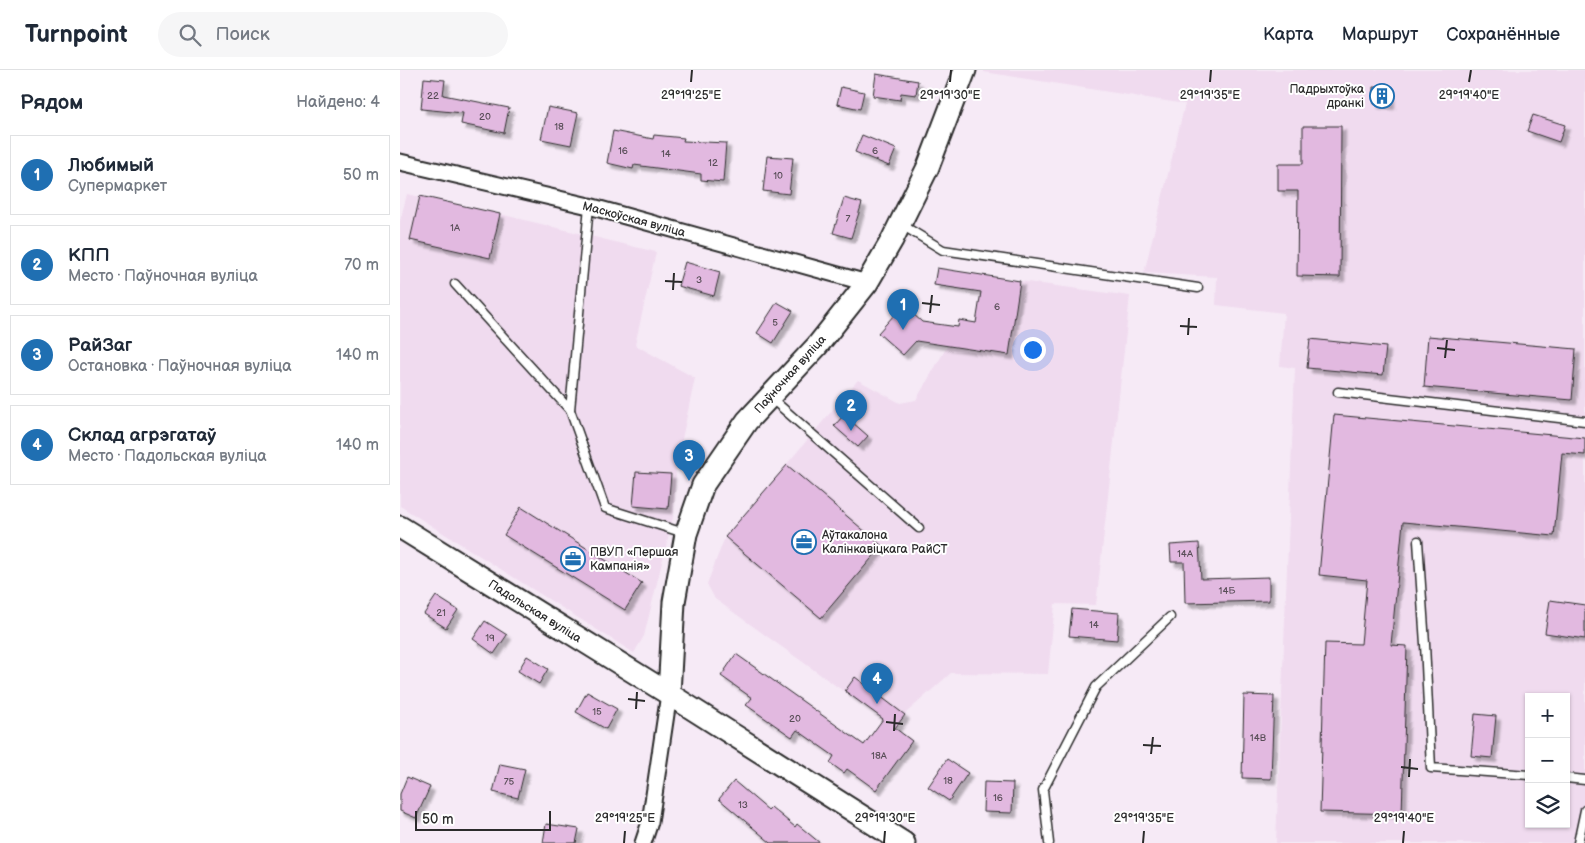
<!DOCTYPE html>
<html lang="ru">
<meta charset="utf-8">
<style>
:root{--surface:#fff;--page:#f6f6f7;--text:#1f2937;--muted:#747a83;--line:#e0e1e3;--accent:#1f6fb2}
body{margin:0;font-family:"Balsamiq Sans",sans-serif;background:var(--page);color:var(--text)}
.controls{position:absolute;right:15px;bottom:15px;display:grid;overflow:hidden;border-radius:0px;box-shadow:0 1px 4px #0004}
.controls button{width:45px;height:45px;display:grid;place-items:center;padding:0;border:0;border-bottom:1px solid var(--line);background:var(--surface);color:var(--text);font:25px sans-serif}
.scale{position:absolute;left:15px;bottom:12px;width:136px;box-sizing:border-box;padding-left:5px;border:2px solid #2b2b2b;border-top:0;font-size:14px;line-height:18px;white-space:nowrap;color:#2b2b2b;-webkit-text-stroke:4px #fff;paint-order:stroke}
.you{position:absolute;left:632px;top:279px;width:18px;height:18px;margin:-12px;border:4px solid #fff;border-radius:50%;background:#1a73e8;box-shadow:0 0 0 8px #1a73e833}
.badge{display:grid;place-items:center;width:32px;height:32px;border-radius:50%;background:var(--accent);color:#fff;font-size:16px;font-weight:700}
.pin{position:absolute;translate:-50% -41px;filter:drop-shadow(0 1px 2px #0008)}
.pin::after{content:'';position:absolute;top:26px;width:18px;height:15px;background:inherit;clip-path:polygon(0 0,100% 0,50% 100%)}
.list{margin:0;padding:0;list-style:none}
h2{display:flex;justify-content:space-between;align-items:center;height:65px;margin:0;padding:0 20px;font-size:21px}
h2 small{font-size:16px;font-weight:400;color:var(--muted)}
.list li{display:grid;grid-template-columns:32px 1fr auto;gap:15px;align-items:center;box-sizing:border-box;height:80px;margin:0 10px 10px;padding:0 10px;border:1px solid var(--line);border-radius:0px}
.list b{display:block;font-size:19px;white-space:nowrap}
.list p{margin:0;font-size:16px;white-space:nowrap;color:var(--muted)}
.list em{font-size:16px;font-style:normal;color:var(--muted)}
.icon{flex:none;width:28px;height:28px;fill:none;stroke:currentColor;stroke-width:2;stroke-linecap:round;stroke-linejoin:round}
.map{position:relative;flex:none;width:1185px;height:773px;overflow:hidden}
header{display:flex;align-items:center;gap:30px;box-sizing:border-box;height:70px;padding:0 25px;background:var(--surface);border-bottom:1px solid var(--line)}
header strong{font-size:24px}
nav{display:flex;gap:28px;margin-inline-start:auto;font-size:18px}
.search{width:350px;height:45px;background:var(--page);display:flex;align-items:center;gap:12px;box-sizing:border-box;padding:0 18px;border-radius:28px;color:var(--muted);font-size:19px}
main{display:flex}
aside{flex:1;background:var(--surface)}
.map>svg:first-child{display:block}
.built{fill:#f0dbef;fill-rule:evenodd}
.building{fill:#e2b9e0;stroke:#2b2b2b;filter:url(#shadow)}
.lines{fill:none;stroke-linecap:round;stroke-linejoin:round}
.lane-casing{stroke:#2b2b2b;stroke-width:11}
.street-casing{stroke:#2b2b2b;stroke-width:19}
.secondary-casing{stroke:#2b2b2b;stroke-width:25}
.lane{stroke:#fff;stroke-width:8}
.street{stroke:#fff;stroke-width:15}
.secondary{stroke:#fff;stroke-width:21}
.ticks{fill:none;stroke:#2b2b2b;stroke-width:2}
.labels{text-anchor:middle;stroke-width:4;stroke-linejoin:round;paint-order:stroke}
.number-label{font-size:10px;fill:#594e58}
.poi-label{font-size:12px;fill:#2b2b2b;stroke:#fff;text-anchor:start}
.street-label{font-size:12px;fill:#2b2b2b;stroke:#fff}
.ticks-label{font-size:12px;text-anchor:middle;fill:#2b2b2b;stroke:#fff;stroke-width:4;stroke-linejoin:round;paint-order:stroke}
</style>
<header>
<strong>Turnpoint</strong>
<div class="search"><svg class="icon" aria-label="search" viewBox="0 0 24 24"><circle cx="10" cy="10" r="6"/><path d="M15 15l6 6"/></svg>Поиск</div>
<nav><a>Карта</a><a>Маршрут</a><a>Сохранённые</a></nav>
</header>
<main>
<aside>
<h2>Рядом<small>Найдено: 4</small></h2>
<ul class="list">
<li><span class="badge">1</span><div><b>Любимый</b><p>Супермаркет</p></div><em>50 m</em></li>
<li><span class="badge">2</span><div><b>КПП</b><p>Место · Паўночная вуліца</p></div><em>70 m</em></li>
<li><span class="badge">3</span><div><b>РайЗаг</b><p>Остановка · Паўночная вуліца</p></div><em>140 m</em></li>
<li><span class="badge">4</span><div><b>Склад агрэгатаў</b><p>Место · Падольская вуліца</p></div><em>140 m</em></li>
</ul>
</aside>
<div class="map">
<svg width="1185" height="773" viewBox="0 0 1185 773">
<defs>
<filter id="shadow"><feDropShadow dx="4.5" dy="4.5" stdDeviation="1" flood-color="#0004"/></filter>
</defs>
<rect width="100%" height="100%" fill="#f6eaf6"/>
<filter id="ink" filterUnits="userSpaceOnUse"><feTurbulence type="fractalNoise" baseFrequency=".02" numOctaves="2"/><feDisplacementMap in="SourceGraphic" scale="10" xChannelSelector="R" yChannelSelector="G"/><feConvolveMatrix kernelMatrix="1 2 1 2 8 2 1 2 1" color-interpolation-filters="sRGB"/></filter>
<g filter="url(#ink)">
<g class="built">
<path d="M584 0H1185V773H876L895 298 880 296 884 243 816 235 817 207 744 203 785 34 584 2ZM1129 627H1166V754H1129Z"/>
<polygon points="7,124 100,144 256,182 235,275 295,308 276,397 274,443 244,566 234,583 0,436 0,151"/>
<polygon points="620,211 730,226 696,535 655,534 648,604 551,603 507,642 495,658 315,529 307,514 325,467 458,310 500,333 516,330 548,275 609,284"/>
</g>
<g class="building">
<polygon points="476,4 518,11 516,25 501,23 500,30 473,26"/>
<polygon points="24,8 45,10 43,25 109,38 104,63 61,54 63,43 21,39"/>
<polygon points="441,17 464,22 460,39 437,34"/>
<polygon points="974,17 990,18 990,35 974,34"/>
<polygon points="148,37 178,43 171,75 141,69"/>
<polygon points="1133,45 1165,55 1159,72 1127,61"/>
<polygon points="903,56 941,56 940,207 897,206 898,121 878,121 878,94 903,94"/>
<polygon points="213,61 253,69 254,65 284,68 283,71 326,73 323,112 301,110 301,104 234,95 233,99 207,93"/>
<polygon points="462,65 496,79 489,96 455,82"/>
<polygon points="367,86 393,88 389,124 363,121"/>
<polygon points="20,126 100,144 90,188 10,170"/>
<polygon points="444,128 462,133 451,168 433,163"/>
<polygon points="285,192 320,202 314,226 278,216"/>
<polygon points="537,198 620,211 609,285 516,271 503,285 478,263 503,235 522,252 558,257 559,250 576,253 581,222 534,215"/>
<polygon points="377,232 393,241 373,273 357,263"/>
<polygon points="1028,266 1176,279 1172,330 1024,317"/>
<polygon points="910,269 986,277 983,305 907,298"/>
<polygon points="444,345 468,366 458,377 434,356"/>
<polygon points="934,345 1185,368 1185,385 1162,383 1154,466 1003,452 991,575 1007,576 1002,744 920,742 925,573 961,574 967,510 919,505"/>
<polygon points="387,395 482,476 421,548 325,467"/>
<polygon points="236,402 271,404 268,439 233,436"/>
<polygon points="121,437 242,513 225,540 104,465"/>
<polygon points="799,473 801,509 869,507 869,531 785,533 784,492 771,492 770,475"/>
<polygon points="36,526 58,540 46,558 24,544"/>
<polygon points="1150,530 1185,535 1185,569 1145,563"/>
<polygon points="672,539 719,543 717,570 669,566"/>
<polygon points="85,551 107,565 94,584 73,569"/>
<polygon points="336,584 464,675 483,649 445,621 455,607 505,645 495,658 512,671 476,720 447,699 444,703 430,693 434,686 397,660 392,667 346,635 352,628 321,606"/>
<polygon points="127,586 148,599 139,614 118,601"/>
<polygon points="187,622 217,639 206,659 176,642"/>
<polygon points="844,625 874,626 871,709 842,708"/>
<polygon points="1075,644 1096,646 1092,688 1071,686"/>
<polygon points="547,689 568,703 549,731 528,717"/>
<polygon points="100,694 125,699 118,728 93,722"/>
<polygon points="7,707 30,717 16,748 0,741 0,724"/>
<polygon points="334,711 368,740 371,737 395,757 397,754 420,773 371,773 319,729"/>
<polygon points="584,712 613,713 612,743 583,742"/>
<polygon points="146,754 179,759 176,773 143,773"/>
</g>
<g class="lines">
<defs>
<g id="lane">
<polyline points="502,155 543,180 798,218"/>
<polyline points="55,214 170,340 205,438 284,463"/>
<polyline points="938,322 1185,351"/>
<polyline points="371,328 519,458"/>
<polyline points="170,340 189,136"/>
<polyline points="1018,471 1025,574 1031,698 1129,705"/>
<polyline points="1166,708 1185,710"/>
<polyline points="649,773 643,720 696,617 770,547"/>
<polyline points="1178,773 1185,740"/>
</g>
<g id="street">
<polyline points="0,92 189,136 467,213"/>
<polyline points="243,773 250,752 269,624"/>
</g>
<g id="secondary">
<polyline points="0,457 269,624 504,773"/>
<polyline points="269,624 274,532 286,464 303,415 347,351 417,276 467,213 492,170 528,97 565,0"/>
</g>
</defs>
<use href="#lane" class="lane-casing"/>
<use href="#street" class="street-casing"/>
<use href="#secondary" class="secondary-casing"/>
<use href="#lane" class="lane"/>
<use href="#street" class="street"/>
<use href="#secondary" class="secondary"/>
</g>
</g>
<path class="ticks" d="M291 12 292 0M550 12 551 0M810 12 811 0M1069 12 1071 0M265 211 282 212M273 220 274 203M522 233 540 235M530 243 532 225M780 256 797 257M788 265 789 248M1037 278 1055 280M1045 288 1047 270M228 629 245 631M236 639 237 622M486 652 503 654M494 661 495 644M743 675 761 676M751 684 753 667M1001 697 1018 699M1009 707 1010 689M224 773 225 761M484 773 485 761M743 773 744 761M1003 773 1004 761"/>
<defs>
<symbol id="building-ring" viewBox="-11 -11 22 22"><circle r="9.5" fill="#fff" stroke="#1f6fb2" stroke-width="1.5"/><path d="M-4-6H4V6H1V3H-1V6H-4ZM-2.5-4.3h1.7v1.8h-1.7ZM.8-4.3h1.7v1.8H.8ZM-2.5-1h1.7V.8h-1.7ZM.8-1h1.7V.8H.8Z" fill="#1f6fb2"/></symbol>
<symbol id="office-ring" viewBox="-11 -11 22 22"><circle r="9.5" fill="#fff" stroke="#1f6fb2" stroke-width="1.5"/><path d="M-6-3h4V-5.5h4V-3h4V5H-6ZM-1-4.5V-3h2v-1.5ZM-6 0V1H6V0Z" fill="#1f6fb2"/></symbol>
</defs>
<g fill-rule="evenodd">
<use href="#building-ring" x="968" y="12" width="28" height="28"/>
<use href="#office-ring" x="390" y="458" width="28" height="28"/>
<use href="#office-ring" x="159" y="475" width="28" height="28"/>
</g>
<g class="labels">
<g class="number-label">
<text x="33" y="29">22</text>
<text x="85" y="50">20</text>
<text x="159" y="60">18</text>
<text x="223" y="84">16</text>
<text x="475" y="84">6</text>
<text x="266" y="87">14</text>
<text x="313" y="96">12</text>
<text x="378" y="109">10</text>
<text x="448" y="152">7</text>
<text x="55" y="161">1А</text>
<text x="299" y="213">3</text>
<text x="597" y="240">6</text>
<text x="375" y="256">5</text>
<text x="785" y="487">14А</text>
<text x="827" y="524">14Б</text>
<text x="41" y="546">21</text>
<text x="694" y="558">14</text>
<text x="90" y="571">19</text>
<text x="197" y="645">15</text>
<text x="395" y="652">20</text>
<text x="858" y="671">14В</text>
<text x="479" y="689">18А</text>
<text x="548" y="714">18</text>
<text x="109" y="715">75</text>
<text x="598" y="731">16</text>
<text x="343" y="738">13</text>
</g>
<g class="poi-label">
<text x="964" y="23" text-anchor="end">Падрыхтоўка<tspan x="964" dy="14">дранкі</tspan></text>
<text x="422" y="469">Аўтакалона<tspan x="422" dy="14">Калінкавіцкага РайСТ</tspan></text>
<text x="190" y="486">ПВУП «Першая<tspan x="190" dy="14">Кампанія»</tspan></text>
</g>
<g class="street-label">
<text transform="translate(234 149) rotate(15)" y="4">Маскоўская вуліца</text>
<text transform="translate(390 304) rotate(-48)" y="4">Паўночная вуліца</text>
<text transform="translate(135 541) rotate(32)" y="4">Падольская вуліца</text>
</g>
</g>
<g class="ticks-label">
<text x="291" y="29">29°19'25"E</text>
<text x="550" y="29">29°19'30"E</text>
<text x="810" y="29">29°19'35"E</text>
<text x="1069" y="29">29°19'40"E</text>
<text x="225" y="752">29°19'25"E</text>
<text x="485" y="752">29°19'30"E</text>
<text x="744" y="752">29°19'35"E</text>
<text x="1004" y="752">29°19'40"E</text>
</g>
</svg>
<div class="controls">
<button>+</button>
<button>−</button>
<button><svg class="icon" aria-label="layers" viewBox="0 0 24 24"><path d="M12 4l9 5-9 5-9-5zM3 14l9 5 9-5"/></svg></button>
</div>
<div class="scale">50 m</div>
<div class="you"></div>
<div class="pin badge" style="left:503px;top:260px">1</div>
<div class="pin badge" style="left:451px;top:361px">2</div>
<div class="pin badge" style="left:289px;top:411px">3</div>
<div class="pin badge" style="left:477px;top:634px">4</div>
</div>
</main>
